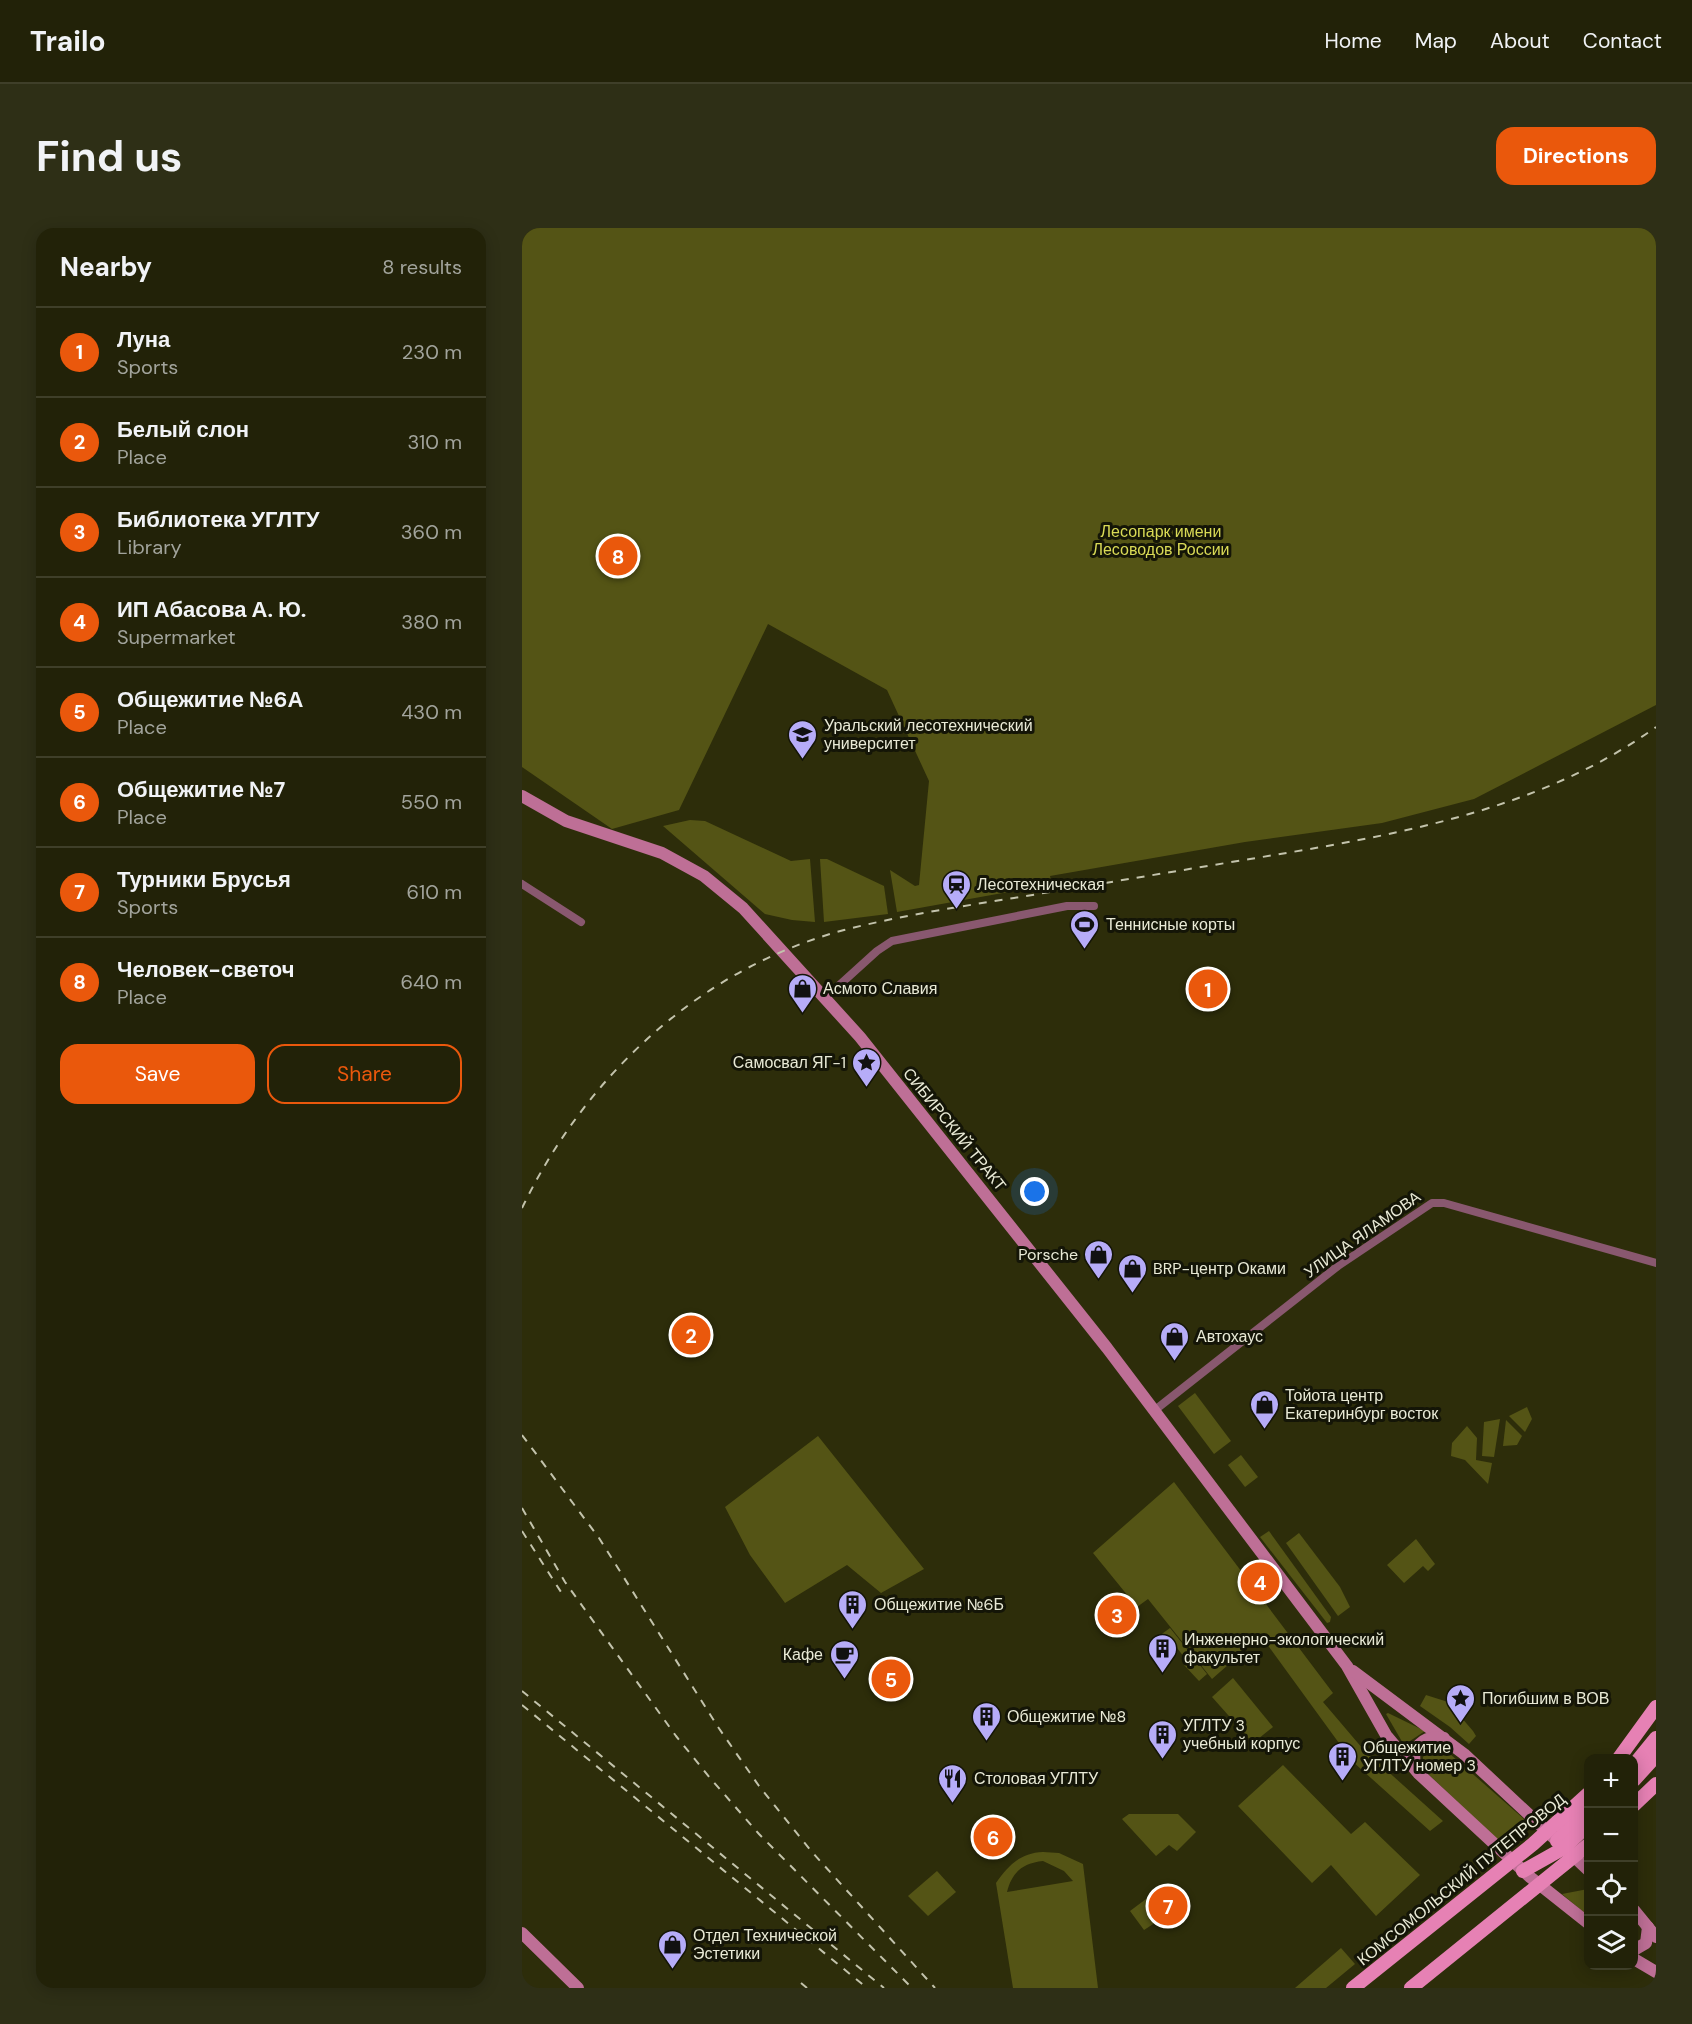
<!DOCTYPE html>
<meta charset="utf-8">
<style>
:root{--surface:#222208;--page:#2e2f16;--text:#f1f3f6;--muted:#a2a49c;--line:#3f3f29;--accent:#ea580c}
body{margin:0;font-family:"DM Sans",sans-serif;background:var(--page);color:var(--text)}
.controls{position:absolute;right:18px;bottom:18px;display:grid;overflow:hidden;border-radius:12px;box-shadow:0 3px 15px #0003}
.controls button{width:54px;height:54px;display:grid;place-items:center;padding:0;border:0;border-bottom:2px solid var(--line);background:var(--surface);color:var(--text);font:30px sans-serif}
.you{position:absolute;left:513px;top:964px;width:21px;height:21px;margin:-15px;border:4px solid #fff;border-radius:50%;background:#1a73e8;box-shadow:0 0 0 9px #1a73e833}
.badge{display:grid;place-items:center;width:39px;height:39px;border-radius:50%;background:var(--accent);color:#fff;font-size:20px;font-weight:700}
.pin{position:absolute;translate:-50% -50%;border:3px solid #fff;box-shadow:0 2px 6px #0006}
.list{margin:0;padding:0;list-style:none}
h2{display:flex;justify-content:space-between;align-items:center;height:78px;margin:0;padding:0 24px;font-size:26px}
h2 small{font-size:20px;font-weight:400;color:var(--muted)}
.list li{display:grid;grid-template-columns:39px 1fr auto;gap:18px;align-items:center;box-sizing:border-box;height:90px;padding:0 24px;border-top:2px solid var(--line)}
.list b{display:block;font-size:22px;white-space:nowrap}
.list p{margin:0;font-size:20px;white-space:nowrap;color:var(--muted)}
.list em{font-size:20px;font-style:normal;color:var(--muted)}
.actions{display:flex;gap:12px;padding:18px 24px}
.actions a{flex:1;padding:14px 0;border:2px solid var(--accent);border-radius:18px;text-align:center;font-size:21px;color:var(--accent)}
.actions .main{background:var(--accent);color:#fff}
.icon{flex:none;width:33px;height:33px;fill:none;stroke:currentColor;stroke-width:2;stroke-linecap:round;stroke-linejoin:round}
.map{position:relative;flex:none;width:1134px;height:1760px;overflow:hidden;border-radius:18px}
header{display:flex;align-items:center;gap:36px;box-sizing:border-box;height:84px;padding:0 30px;background:var(--surface);border-bottom:2px solid var(--line)}
header strong{font-size:28px}
nav{display:flex;gap:33px;margin-inline-start:auto;font-size:21px}
.intro{display:flex;align-items:center;justify-content:space-between;box-sizing:border-box;height:144px;padding:0 36px}
h1{margin:0;font-size:42px}
.button{padding:15px 27px;border-radius:18px;background:var(--accent);color:#fff;font-size:21px;font-weight:700}
main{display:flex;gap:36px;padding:0 36px}
aside{flex:1;background:var(--surface);border-radius:18px;box-shadow:0 3px 15px #0003}
.map>svg:first-child{display:block}
.green{fill:#545415;fill-rule:evenodd}
.lines{fill:none;stroke-linecap:round;stroke-linejoin:round}
.street{stroke:#89586f;stroke-width:8}
.secondary{stroke:#be6f96;stroke-width:12}
.primary{stroke:#e681b4;stroke-width:14}
.rail{stroke:#c3c3ac;stroke-width:2;stroke-dasharray:8 8;stroke-linecap:butt}
.primary-bridge{stroke:#e681b4;stroke-width:14}
.labels{text-anchor:middle;stroke-width:6;stroke-linejoin:round;paint-order:stroke}
.park-label{font-size:16px;fill:#d9da56;stroke:#141507}
.poi-label{font-size:16px;fill:#e9ead6;stroke:#141507;text-anchor:start}
.street-label{font-size:16px;fill:#e9ead6;stroke:#141507}
</style>
<header>
<strong>Trailo</strong>
<nav><a>Home</a><a>Map</a><a>About</a><a>Contact</a></nav>
</header>
<div class="intro"><h1>Find us</h1><a class="button">Directions</a></div>
<main>
<aside>
<h2>Nearby<small>8 results</small></h2>
<ul class="list">
<li><span class="badge">1</span><div><b>Луна</b><p>Sports</p></div><em>230 m</em></li>
<li><span class="badge">2</span><div><b>Белый слон</b><p>Place</p></div><em>310 m</em></li>
<li><span class="badge">3</span><div><b>Библиотека УГЛТУ</b><p>Library</p></div><em>360 m</em></li>
<li><span class="badge">4</span><div><b>ИП Абасова А. Ю.</b><p>Supermarket</p></div><em>380 m</em></li>
<li><span class="badge">5</span><div><b>Общежитие №6А</b><p>Place</p></div><em>430 m</em></li>
<li><span class="badge">6</span><div><b>Общежитие №7</b><p>Place</p></div><em>550 m</em></li>
<li><span class="badge">7</span><div><b>Турники Брусья</b><p>Sports</p></div><em>610 m</em></li>
<li><span class="badge">8</span><div><b>Человек-светоч</b><p>Place</p></div><em>640 m</em></li>
</ul>
<div class="actions"><a class="main">Save</a><a>Share</a></div>
</aside>
<div class="map">
<svg width="1134" height="1760" viewBox="0 0 1134 1760">
<rect width="100%" height="100%" fill="#2d2d0a"/>
<g class="green">
<polygon points="0,0 1134,0 1134,477 952,571 860,595 723,614 528,648 530,656 375,684 368,642 393,658 397,657 407,553 365,462 246,396 157,582 90,601 0,539"/>
<polygon points="168,592 183,593 269,633 288,631 293,694 270,692 243,686 141,598"/>
<polygon points="298,631 305,631 362,658 366,686 302,694"/>
<polygon points="673,1165 709,1213 692,1226 656,1178"/>
<polygon points="1005,1179 1010,1191 1003,1204 987,1188"/>
<polygon points="978,1191 972,1229 960,1228 962,1194"/>
<polygon points="984,1192 1000,1208 995,1217 981,1218"/>
<polygon points="945,1198 955,1210 954,1232 970,1235 966,1256 943,1232 929,1228 930,1215"/>
<polygon points="296,1208 402,1341 359,1365 325,1337 263,1375 228,1327 203,1279"/>
<polygon points="719,1227 736,1249 723,1259 706,1237"/>
<polygon points="652,1254 811,1465 801,1474 841,1521 921,1593 908,1603 830,1533 739,1408 690,1451 626,1371 615,1379 571,1325"/>
<polygon points="747,1303 809,1389 808,1394 805,1395 738,1309"/>
<polygon points="777,1305 818,1359 828,1379 816,1388 764,1315"/>
<polygon points="894,1311 913,1336 906,1343 901,1338 882,1355 865,1337"/>
<polygon points="648,1400 685,1446 677,1453 662,1437 666,1434 655,1420 650,1423 637,1408"/>
<polygon points="711,1450 751,1499 731,1515 690,1469"/>
<polygon points="904,1467 926,1474 951,1503 954,1508 947,1516 928,1499 898,1478"/>
<polygon points="866,1485 903,1503 882,1517 864,1486"/>
<polygon points="918,1520 928,1526 1010,1598 982,1618 901,1541 901,1529 907,1522"/>
<polygon points="761,1537 829,1606 843,1594 898,1647 854,1688 809,1637 790,1655 716,1578"/>
<polygon points="607,1586 656,1586 674,1604 655,1623 647,1617 634,1628 600,1591"/>
<path d="M521 1624 537 1625 561 1636 576 1760H491L474 1655C487 1637 498 1625 521 1624ZM521 1633 542 1643 551 1653 485 1664C490 1644 501 1635 521 1633Z"/>
<polygon points="415,1643 434,1664 406,1688 386,1668"/>
<polygon points="1066,1661 1066,1688 1040,1666"/>
<polygon points="632,1665 636,1672 643,1668 657,1684 648,1689 644,1684 645,1687 622,1702 608,1683"/>
<polygon points="819,1720 833,1736 804,1760 773,1760"/>
</g>
<g class="lines">
<g class="street">
<polyline points="0,656 59,694"/>
<polyline points="302,771 355,723 370,713 545,678 572,678"/>
<polyline points="633,1182 816,1038 910,975 922,975 1134,1035"/>
</g>
<g class="secondary">
<polyline points="0,568 44,593 140,625 182,648 221,680 338,809 585,1120 825,1438 864,1507 896,1545 1008,1649 1066,1695"/>
<polyline points="831,1443 942,1526 1032,1610"/>
<path d="M894 1541C887 1519 901 1507 922 1510"/>
<polyline points="1047,1624 1066,1642"/>
<polyline points="1112,1682 1134,1709"/>
<polyline points="0,1705 56,1760"/>
<polyline points="1112,1722 1124,1715 1126,1699"/>
<polyline points="1112,1731 1134,1744"/>
</g>
<g class="primary">
<polyline points="1097,1530 1134,1479"/>
<polyline points="1112,1537 1134,1510"/>
<polyline points="1112,1552 1134,1528"/>
<polyline points="1112,1577 1134,1556"/>
<polyline points="1035,1613 1066,1582"/>
<polyline points="1001,1643 1042,1620 1066,1597"/>
</g>
<g class="rail">
<path d="M0 980C64 848 177 741 322 702 377 688 435 679 492 670 571 657 649 644 728 631 868 608 1016 584 1134 499"/>
<polyline points="0,1207 77,1310 196,1499 237,1558 290,1624 413,1760"/>
<polyline points="0,1280 43,1354 154,1508 188,1550 237,1606 390,1760"/>
<polyline points="0,1303 39,1364"/>
<polyline points="0,1463 362,1760"/>
<polyline points="0,1477 345,1760"/>
<polyline points="279,1755 285,1760"/>
</g>
<g class="primary-bridge">
<polyline points="831,1760 1011,1616 1066,1566"/>
<polyline points="889,1760 1066,1617"/>
</g>
</g>
<defs>
<symbol id="university-pin" viewBox="-11 -11 22 30"><path d="M0 17L-7.5 6A9.5 9.5 0 1 1 7.5 6Z" fill="#b6acf8" stroke="#141507"/><path d="M0-5L7-2L0 1L-7-2ZM-4 1L0 2.5L4 1V4Q0 6-4 4Z" fill="#111"/></symbol>
<symbol id="station-pin" viewBox="-11 -11 22 30"><path d="M0 17L-7.5 6A9.5 9.5 0 1 1 7.5 6Z" fill="#b6acf8" stroke="#141507"/><path d="M-3-6H3Q5-6 5-4V2Q5 4 3 4L4.5 6H3L1.5 4h-3L-3 6H-4.5L-3 4Q-5 4-5 2V-4Q-5-6-3-6ZM-3.5-4v3h7v-3ZM-3.5 1v1.5H-2V1ZM2 1v1.5H3.5V1Z" fill="#111"/></symbol>
<symbol id="stadium-pin" viewBox="-11 -11 22 30"><path d="M0 17L-7.5 6A9.5 9.5 0 1 1 7.5 6Z" fill="#b6acf8" stroke="#141507"/><path d="M0-5a6.5 5 0 1 0 0 10a6.5 5 0 1 0 0-10ZM-3.5-1.8h7v3.6h-7Z" fill="#111"/></symbol>
<symbol id="shop-pin" viewBox="-11 -11 22 30"><path d="M0 17L-7.5 6A9.5 9.5 0 1 1 7.5 6Z" fill="#b6acf8" stroke="#141507"/><path d="M-5-2.5h2.3a2.7 3.5 0 0 1 5.4 0H5L5.5 6h-11ZM-1.5-2.5h3a1.5 2.3 0 0 0-3 0Z" fill="#111"/></symbol>
<symbol id="sight-pin" viewBox="-11 -11 22 30"><path d="M0 17L-7.5 6A9.5 9.5 0 1 1 7.5 6Z" fill="#b6acf8" stroke="#141507"/><path d="M0-6L1.8-2.2L6-1.7L2.9 1.2L3.7 5.4L0 3.3L-3.7 5.4L-2.9 1.2L-6-1.7L-1.8-2.2Z" fill="#111"/></symbol>
<symbol id="building-pin" viewBox="-11 -11 22 30"><path d="M0 17L-7.5 6A9.5 9.5 0 1 1 7.5 6Z" fill="#b6acf8" stroke="#141507"/><path d="M-4-6H4V6H1V3H-1V6H-4ZM-2.5-4.3h1.7v1.8h-1.7ZM.8-4.3h1.7v1.8H.8ZM-2.5-1h1.7V.8h-1.7ZM.8-1h1.7V.8H.8Z" fill="#111"/></symbol>
<symbol id="cafe-pin" viewBox="-11 -11 22 30"><path d="M0 17L-7.5 6A9.5 9.5 0 1 1 7.5 6Z" fill="#b6acf8" stroke="#141507"/><path d="M-5.5-4.5H6V0H3Q3 3.5 0 3.5H-2.5Q-5.5 3.5-5.5 0ZM3-3.2v2h1.7v-2ZM-6 4.5H4V6H-6Z" fill="#111"/></symbol>
<symbol id="restaurant-pin" viewBox="-11 -11 22 30"><path d="M0 17L-7.5 6A9.5 9.5 0 1 1 7.5 6Z" fill="#b6acf8" stroke="#141507"/><path d="M-5-6h1v4h1v-4h1v4h1v-4h1v5L-1.5 .5V6h-2V.5L-5-1ZM5-6V6H3V1.5H1.5Q1.5-4 5-6Z" fill="#111"/></symbol>
</defs>
<g fill-rule="evenodd">
<use href="#university-pin" x="264" y="490" width="33" height="45"/>
<use href="#station-pin" x="418" y="640" width="33" height="45"/>
<use href="#stadium-pin" x="546" y="680" width="33" height="45"/>
<use href="#shop-pin" x="264" y="744" width="33" height="45"/>
<use href="#sight-pin" x="328" y="818" width="33" height="45"/>
<use href="#shop-pin" x="560" y="1010" width="33" height="45"/>
<use href="#shop-pin" x="594" y="1024" width="33" height="45"/>
<use href="#shop-pin" x="636" y="1092" width="33" height="45"/>
<use href="#shop-pin" x="726" y="1160" width="33" height="45"/>
<use href="#building-pin" x="314" y="1360" width="33" height="45"/>
<use href="#building-pin" x="624" y="1404" width="33" height="45"/>
<use href="#cafe-pin" x="306" y="1410" width="33" height="45"/>
<use href="#sight-pin" x="922" y="1454" width="33" height="45"/>
<use href="#building-pin" x="448" y="1472" width="33" height="45"/>
<use href="#building-pin" x="624" y="1490" width="33" height="45"/>
<use href="#building-pin" x="804" y="1512" width="33" height="45"/>
<use href="#restaurant-pin" x="414" y="1534" width="33" height="45"/>
<use href="#shop-pin" x="134" y="1700" width="33" height="45"/>
</g>
<g class="labels">
<g class="park-label">
<text x="639" y="309">Лесопарк имени<tspan x="639" dy="18">Лесоводов России</tspan></text>
</g>
<g class="poi-label">
<text x="302" y="503">Уральский лесотехнический<tspan x="302" dy="18">университет</tspan></text>
<text x="455" y="662">Лесотехническая</text>
<text x="584" y="702">Теннисные корты</text>
<text x="301" y="766">Асмото Славия</text>
<text x="324" y="840" text-anchor="end">Самосвал ЯГ-1</text>
<text x="556" y="1032" text-anchor="end">Porsche</text>
<text x="631" y="1046">BRP-центр Оками</text>
<text x="674" y="1114">Автохаус</text>
<text x="763" y="1173">Тойота центр<tspan x="763" dy="18">Екатеринбург восток</tspan></text>
<text x="352" y="1382">Общежитие №6Б</text>
<text x="662" y="1417">Инженерно-экологический<tspan x="662" dy="18">факультет</tspan></text>
<text x="301" y="1432" text-anchor="end">Кафе</text>
<text x="960" y="1476">Погибшим в ВОВ</text>
<text x="485" y="1494">Общежитие №8</text>
<text x="661" y="1503">УГЛТУ 3<tspan x="661" dy="18">учебный корпус</tspan></text>
<text x="841" y="1525">Общежитие<tspan x="841" dy="18">УГЛТУ номер 3</tspan></text>
<text x="452" y="1556">Столовая УГЛТУ</text>
<text x="171" y="1713">Отдел Технической<tspan x="171" dy="18">Эстетики</tspan></text>
</g>
<g class="street-label">
<text transform="translate(433 901) rotate(51)" y="6">СИБИРСКИЙ ТРАКТ</text>
<text transform="translate(840 1006) rotate(-35)" y="6">УЛИЦА ЯЛАМОВА</text>
<text transform="translate(939 1651) rotate(-39)" y="6">КОМСОМОЛЬСКИЙ ПУТЕПРОВОД</text>
</g>
</g>
</svg>
<div class="controls">
<button>+</button>
<button>−</button>
<button><svg class="icon" aria-label="locate" viewBox="0 0 24 24"><circle cx="12" cy="12" r="6"/><path d="M12 2v4M12 18v4M2 12h4M18 12h4"/></svg></button>
<button><svg class="icon" aria-label="layers" viewBox="0 0 24 24"><path d="M12 4l9 5-9 5-9-5zM3 14l9 5 9-5"/></svg></button>
</div>
<div class="you"></div>
<div class="pin badge" style="left:686px;top:761px">1</div>
<div class="pin badge" style="left:169px;top:1107px">2</div>
<div class="pin badge" style="left:595px;top:1387px">3</div>
<div class="pin badge" style="left:738px;top:1354px">4</div>
<div class="pin badge" style="left:369px;top:1451px">5</div>
<div class="pin badge" style="left:471px;top:1609px">6</div>
<div class="pin badge" style="left:646px;top:1678px">7</div>
<div class="pin badge" style="left:96px;top:328px">8</div>
</div>
</main>
